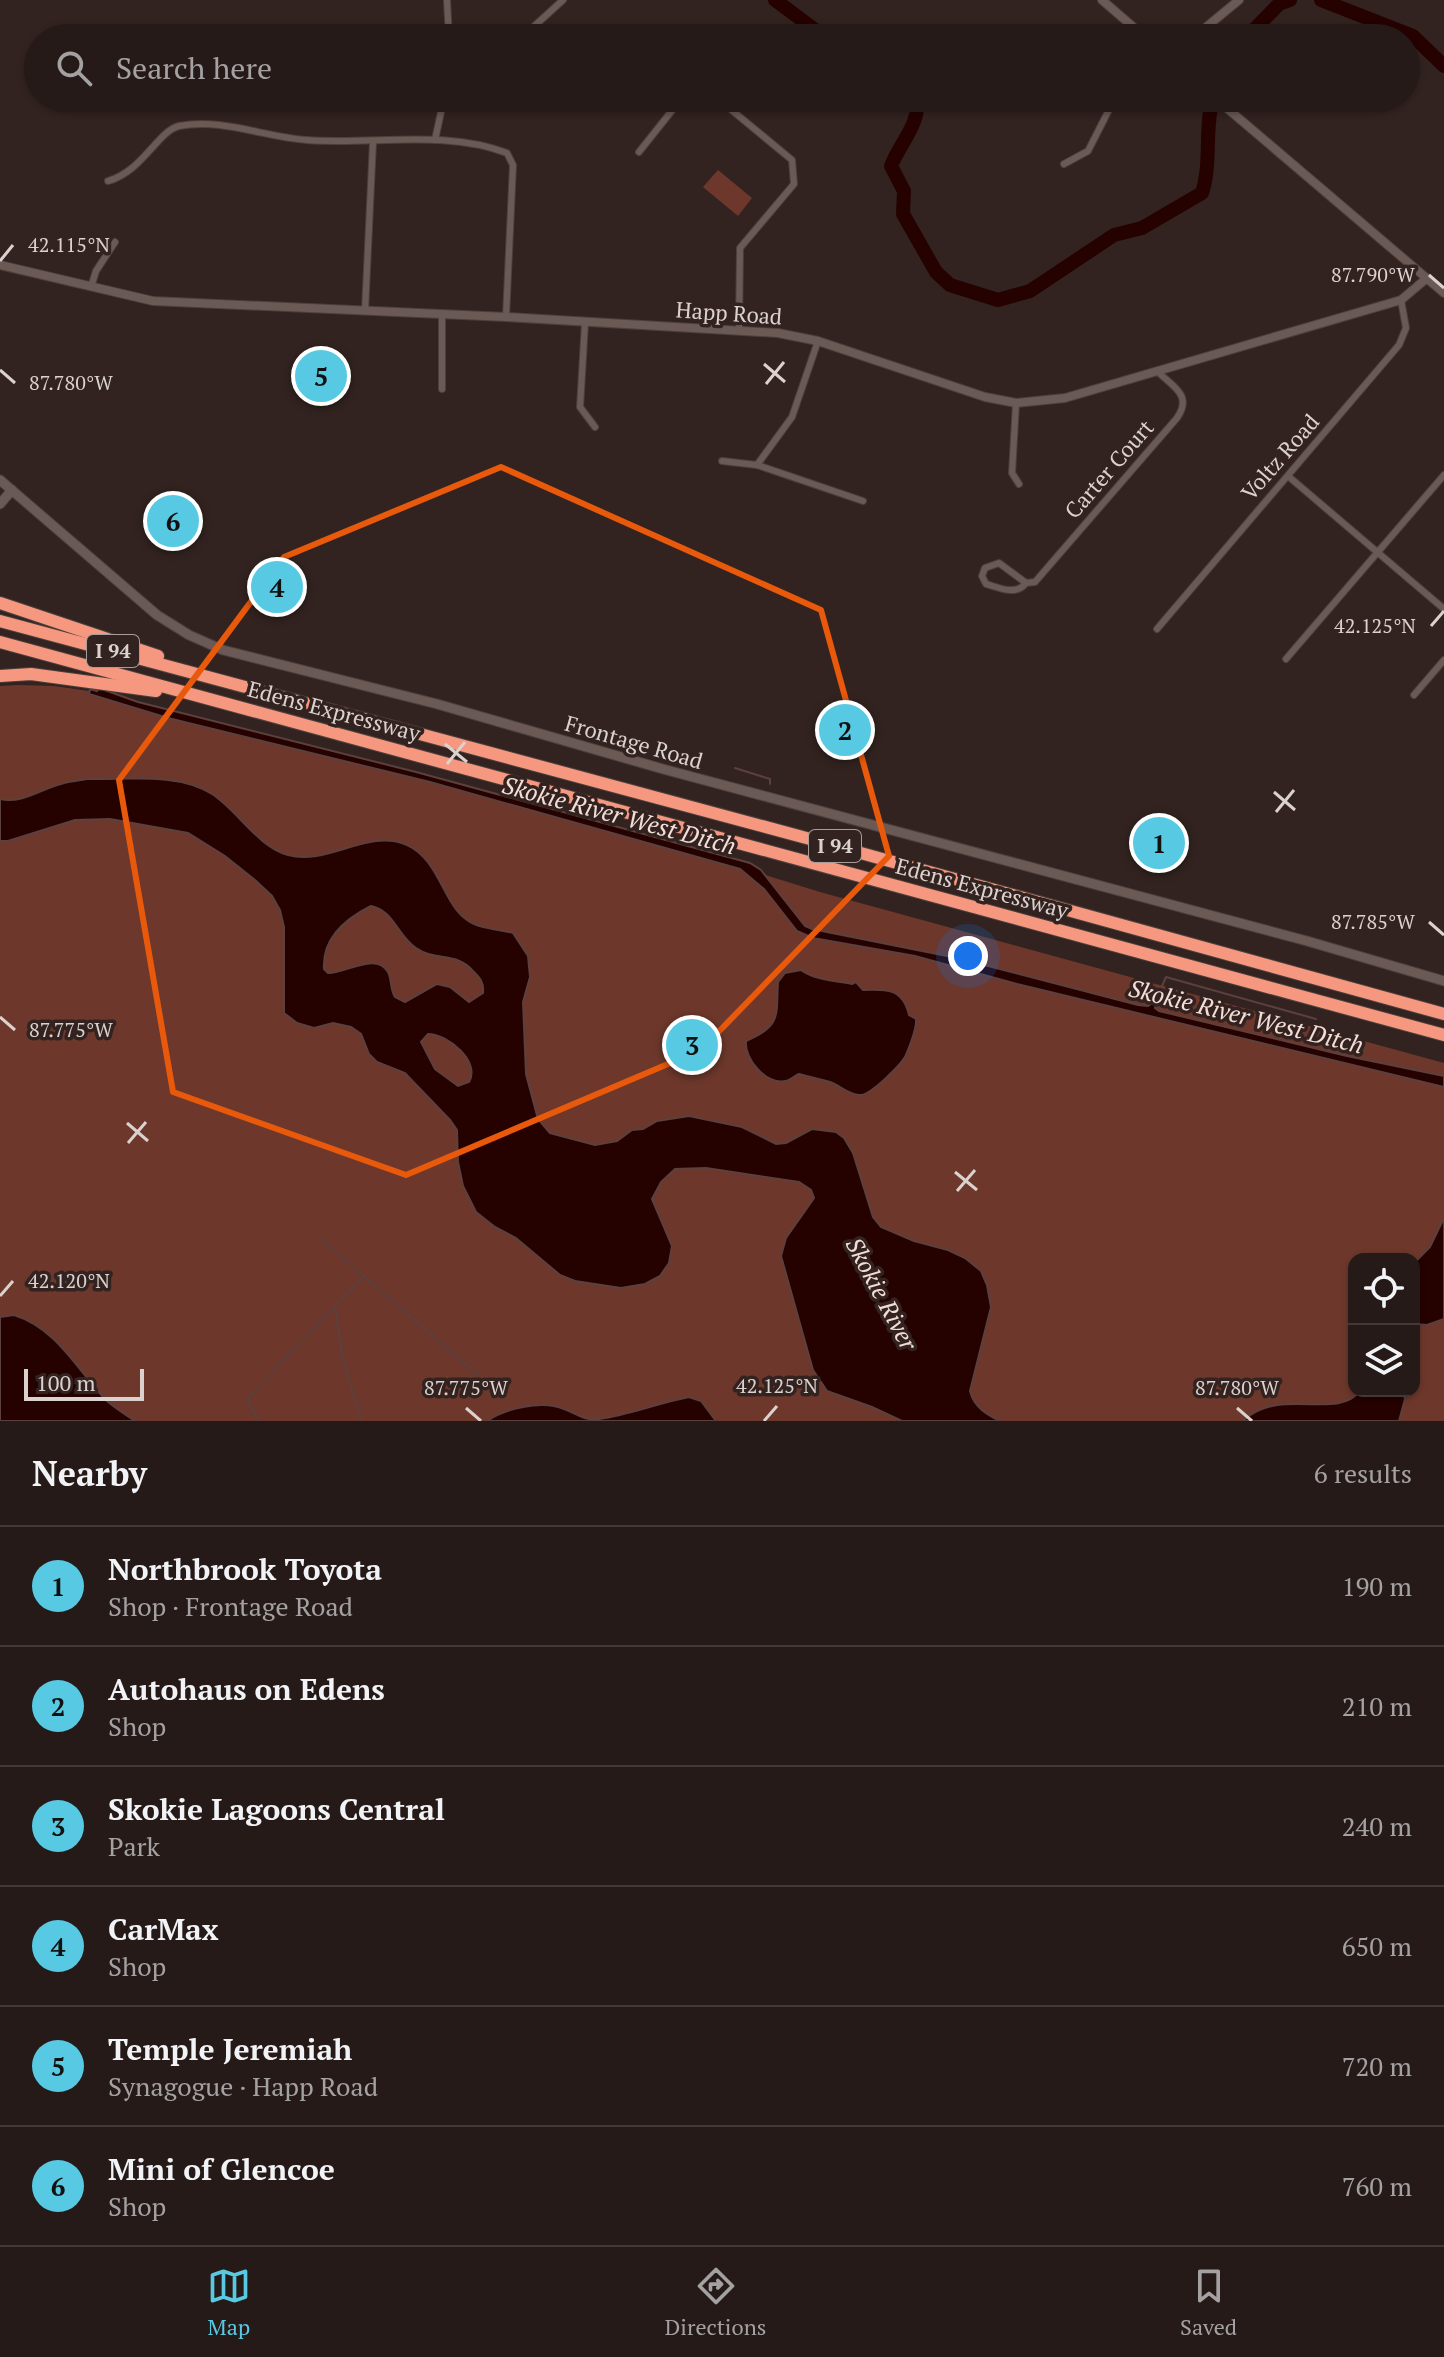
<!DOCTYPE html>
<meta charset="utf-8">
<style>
:root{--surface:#261a18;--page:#322725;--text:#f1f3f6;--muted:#a4a1a2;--line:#423837;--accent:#57c9e2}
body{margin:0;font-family:"PT Serif",serif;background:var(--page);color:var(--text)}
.controls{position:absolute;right:24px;bottom:24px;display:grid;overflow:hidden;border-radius:16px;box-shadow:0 2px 6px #0004}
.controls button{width:72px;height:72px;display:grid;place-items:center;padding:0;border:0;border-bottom:2px solid var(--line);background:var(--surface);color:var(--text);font:40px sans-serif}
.scale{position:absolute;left:24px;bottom:20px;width:120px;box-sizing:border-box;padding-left:8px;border:4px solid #dbd1ce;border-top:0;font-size:22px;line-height:28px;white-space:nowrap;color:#dbd1ce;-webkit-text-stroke:6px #322320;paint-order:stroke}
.you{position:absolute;left:968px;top:956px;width:28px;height:28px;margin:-20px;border:6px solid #fff;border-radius:50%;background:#1a73e8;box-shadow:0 0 0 12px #1a73e833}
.badge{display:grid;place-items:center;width:52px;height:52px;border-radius:50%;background:var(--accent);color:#111;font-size:26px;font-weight:700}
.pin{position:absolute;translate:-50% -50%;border:4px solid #fff;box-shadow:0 2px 8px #0006}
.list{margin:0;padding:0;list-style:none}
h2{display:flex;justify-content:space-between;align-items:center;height:104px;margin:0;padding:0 32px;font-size:34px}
h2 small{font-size:26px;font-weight:400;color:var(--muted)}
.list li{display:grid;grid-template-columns:52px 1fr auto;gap:24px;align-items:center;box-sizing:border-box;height:120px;padding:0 32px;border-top:2px solid var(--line)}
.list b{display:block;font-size:30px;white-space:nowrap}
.list p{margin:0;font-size:26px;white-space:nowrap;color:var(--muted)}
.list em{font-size:26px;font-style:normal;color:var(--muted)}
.icon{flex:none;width:44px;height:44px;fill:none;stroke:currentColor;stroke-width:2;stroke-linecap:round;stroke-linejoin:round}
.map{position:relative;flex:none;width:1444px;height:1421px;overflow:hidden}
.search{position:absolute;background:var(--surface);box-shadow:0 2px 6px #0004;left:24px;right:24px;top:24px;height:88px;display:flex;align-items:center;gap:20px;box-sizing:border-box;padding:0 28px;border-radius:44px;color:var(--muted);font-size:30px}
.sheet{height:824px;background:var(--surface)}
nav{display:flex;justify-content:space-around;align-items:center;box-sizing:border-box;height:112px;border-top:2px solid var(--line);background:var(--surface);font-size:22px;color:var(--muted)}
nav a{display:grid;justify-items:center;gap:4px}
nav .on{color:var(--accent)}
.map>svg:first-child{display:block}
.green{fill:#6d382b;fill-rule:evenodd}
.water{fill:#250200;stroke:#5c403e;stroke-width:2;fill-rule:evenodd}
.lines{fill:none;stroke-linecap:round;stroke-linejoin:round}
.stream{stroke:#5c403e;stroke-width:2}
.river{stroke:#250200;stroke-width:14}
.minor-casing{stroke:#4c403c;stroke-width:8}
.tertiary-casing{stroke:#4c403c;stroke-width:10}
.secondary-casing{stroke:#4c403c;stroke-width:11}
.motorway-casing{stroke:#4c403c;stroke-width:14}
.minor{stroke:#6b5955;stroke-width:6}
.tertiary{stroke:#6b5955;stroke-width:8}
.secondary{stroke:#6b5955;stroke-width:9}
.motorway{stroke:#f6977f;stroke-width:12}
.marked{fill:none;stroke:#e8590c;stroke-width:6;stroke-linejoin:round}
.ticks{fill:none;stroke:#dbd1ce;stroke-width:3}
.labels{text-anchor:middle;stroke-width:7;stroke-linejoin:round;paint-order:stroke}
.shield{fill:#322320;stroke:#a89d9a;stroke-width:2}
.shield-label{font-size:20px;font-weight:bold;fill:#dbd1ce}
.street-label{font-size:22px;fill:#dbd1ce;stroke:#322320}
.water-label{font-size:24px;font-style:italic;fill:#f4ddd7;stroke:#322320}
.ticks-label{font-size:20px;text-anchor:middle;fill:#dbd1ce;stroke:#322320;stroke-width:7;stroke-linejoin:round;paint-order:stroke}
</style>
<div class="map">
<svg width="1444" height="1421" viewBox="0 0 1444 1421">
<rect width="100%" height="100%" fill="#322320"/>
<g class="green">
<polygon points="718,170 752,198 738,216 703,187"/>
<path d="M18 685 54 686 89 691 692 852 820 892 1444 1063V1421H0V686ZM1354 1259H1414V1391H1354Z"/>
</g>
<g class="water">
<polygon points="99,688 138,702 416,772 750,863 761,870 805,926 812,929 957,958 1138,1005 1148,1006 1156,1001 1155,1008 1159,1011 1347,1056 1444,1076 1444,1087 1017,984 915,956 813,938 797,931 764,889 740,869 430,782 168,718 89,694 90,689 97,691"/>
<path d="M87 779C126 780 178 772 212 794 238 811 258 847 288 855 328 866 368 828 407 845 439 859 443 904 467 920 479 929 498 929 513 933L528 956 530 977 523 1002 526 1074 538 1119 550 1133 595 1145 617 1141 632 1130 643 1129 657 1121 689 1116 742 1127 776 1144 786 1143 812 1129 836 1132 844 1138 853 1153 873 1217 881 1227 914 1241 948 1250 965 1258 981 1271 987 1285 991 1307 970 1391C974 1407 986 1414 1000 1421H902L872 1407 827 1391 813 1370 781 1256 786 1238 814 1198 811 1190 799 1182 706 1168 675 1169 661 1182 652 1199 672 1246 669 1263 660 1276 645 1284 621 1288 575 1281 560 1275 516 1238 495 1227 476 1212 463 1186 458 1162 457 1130 450 1120 405 1073 377 1062 369 1054 361 1034 351 1027 333 1023 314 1028 297 1023 284 1013V927L280 910 272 896 255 880 225 856 188 833 110 819 75 820 8 841H0V799C22 804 41 789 61 784 69 781 78 781 87 779ZM371 906C393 910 398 936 416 948 436 962 455 951 473 971 480 978 484 982 483 993L469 1002 450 987 437 984 405 1002 395 997C390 989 392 980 388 972 376 951 345 974 328 973L324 969C322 938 345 919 371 906ZM428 1034C448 1034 481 1062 469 1082L458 1086 435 1069 421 1042Z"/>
<path d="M801 970C814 980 837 981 852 984L856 982 863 990C886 989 903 988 909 1015L916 1019C917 1029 910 1045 906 1055 902 1064 869 1097 859 1095 848 1094 839 1085 830 1082 820 1079 809 1077 799 1074 794 1076 791 1080 786 1081 766 1085 744 1059 746 1041 782 1026 776 1015 778 982L785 973Z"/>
<polygon points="1444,1218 1444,1319 1427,1325 1414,1324 1414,1263 1430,1247"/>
<path d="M14 1315C56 1328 76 1368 105 1399 113 1407 125 1414 135 1421H0V1317Z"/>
<path d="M1360 1391H1403L1405 1399 1399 1421H1243C1279 1386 1337 1421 1360 1391Z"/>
<path d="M689 1397 701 1401 716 1421H487C506 1408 542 1400 564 1409 578 1414 583 1421 599 1419 629 1415 658 1403 689 1397Z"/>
</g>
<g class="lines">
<g class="stream">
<polyline points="735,768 770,779 770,784"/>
<polyline points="1155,1002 1166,977 1316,1019"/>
<polyline points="320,1238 478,1375"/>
<polyline points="335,1307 343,1360 362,1421"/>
<polyline points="258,1421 247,1399 364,1276"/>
</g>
<g class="river">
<polyline points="775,0 826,38"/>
<polyline points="1321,0 1413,36 1444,66"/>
<polyline points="1246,38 1279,4 1290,0"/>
<path d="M917 98C920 125 901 141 891 166L904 191 903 214 936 272 950 285 998 300 1030 291 1114 235 1142 228 1202 193C1212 162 1204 129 1213 98"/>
</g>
<defs>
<g id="minor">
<polyline points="447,0 449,38"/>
<polyline points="516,38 530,30 563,0"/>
<polyline points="717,98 792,160 794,184 740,248 739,329"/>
<polyline points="435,140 444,98"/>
<polyline points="639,152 682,98"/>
<polyline points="1064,164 1088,151 1115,98"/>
<path d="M108 181C143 171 158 131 179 126 223 118 263 137 307 140 372 145 445 129 507 153L513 165 506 317"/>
<polyline points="91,287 96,271 115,242"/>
<polyline points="365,311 373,142"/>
<polyline points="585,323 580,407 595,427"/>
<polyline points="442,389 442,314"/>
<polyline points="1016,403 1012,473 1019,484"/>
<polyline points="722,461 757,465 863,501"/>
<polyline points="757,465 792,417 818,341"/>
<polyline points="1288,476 1444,609"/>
<path d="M1026 583 999 563 985 568 982 576 986 584C1000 588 1016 596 1026 583L1035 582 1177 418C1193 395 1173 387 1157 371"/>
<polyline points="1157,629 1399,345 1406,328 1401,300"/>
<polyline points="1286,659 1444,475"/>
<polyline points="1414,695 1444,660"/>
</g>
<g id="tertiary">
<polyline points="1102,0 1146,38"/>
<polyline points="1193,38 1239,0"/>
<polyline points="1215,98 1444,293"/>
<polyline points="0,265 153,301 506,317 778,333 818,341 985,397 1016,403 1065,398 1401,300 1427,278"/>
</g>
<g id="secondary">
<polyline points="0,480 157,615 189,635 223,650 437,704 663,769 1307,941 1444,981"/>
<polyline points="0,504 12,490"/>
</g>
<g id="motorway">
<polyline points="0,603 158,656"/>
<polyline points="0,621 810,839 1444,1014"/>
<polyline points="0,642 1444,1035"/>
<polyline points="0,676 31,674 156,691"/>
</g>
</defs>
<use href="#minor" class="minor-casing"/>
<use href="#tertiary" class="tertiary-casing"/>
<use href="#secondary" class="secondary-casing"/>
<use href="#motorway" class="motorway-casing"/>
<use href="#minor" class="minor"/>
<use href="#tertiary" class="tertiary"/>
<use href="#secondary" class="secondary"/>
<use href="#motorway" class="motorway"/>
</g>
<path class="marked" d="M501 467 821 610 889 856 701 1050 406 1175 173 1092 119 780 284 557Z"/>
<path class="ticks" d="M0 261 13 245M1429 275 1444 288M764 364 785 382M0 370 15 383M766 384 784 362M1431 626 1444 611M445 744 467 762M447 764 465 742M1274 792 1295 810M1276 812 1294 790M1429 922 1444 935M0 1017 15 1030M127 1123 148 1141M128 1143 146 1122M955 1172 977 1190M957 1191 975 1170M0 1296 13 1281M466 1408 481 1421M1237 1408 1252 1421M764 1421 777 1406"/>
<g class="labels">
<g class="shield">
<rect x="87" y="635" width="52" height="32" rx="6"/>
<rect x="809" y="830" width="52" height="32" rx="6"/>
</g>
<g class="shield-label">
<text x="113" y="658">I 94</text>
<text x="835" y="853">I 94</text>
</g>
<g class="street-label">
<text transform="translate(729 313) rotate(4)" y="8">Happ Road</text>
<text transform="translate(1280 457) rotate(-49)" y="8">Voltz Road</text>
<text transform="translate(1109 469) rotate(-49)" y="8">Carter Court</text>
<text transform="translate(334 711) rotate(15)" y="8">Edens Expressway</text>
<text transform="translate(634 742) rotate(16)" y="8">Frontage Road</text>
<text transform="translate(982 888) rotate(15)" y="8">Edens Expressway</text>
</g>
<g class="water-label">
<text transform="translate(619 816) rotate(15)" y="8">Skokie River West Ditch</text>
<text transform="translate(1246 1017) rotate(14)" y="8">Skokie River West Ditch</text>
<text transform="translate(881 1294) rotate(62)" y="8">Skokie River</text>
</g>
</g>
<g class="ticks-label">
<text x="69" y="252">42.115°N</text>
<text x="1373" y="282">87.790°W</text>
<text x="71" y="390">87.780°W</text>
<text x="1375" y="633">42.125°N</text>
<text x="1373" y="929">87.785°W</text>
<text x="71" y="1037">87.775°W</text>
<text x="69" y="1288">42.120°N</text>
<text x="777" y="1393">42.125°N</text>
<text x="466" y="1395">87.775°W</text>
<text x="1237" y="1395">87.780°W</text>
</g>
</svg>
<div class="controls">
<button><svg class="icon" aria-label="locate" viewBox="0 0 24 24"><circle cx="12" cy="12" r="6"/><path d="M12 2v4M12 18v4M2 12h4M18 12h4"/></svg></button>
<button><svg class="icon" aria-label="layers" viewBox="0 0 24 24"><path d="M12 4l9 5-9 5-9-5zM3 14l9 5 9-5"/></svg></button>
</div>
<div class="scale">100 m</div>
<div class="you"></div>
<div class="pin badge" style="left:1159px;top:843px">1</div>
<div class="pin badge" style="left:845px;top:730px">2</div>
<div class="pin badge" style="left:692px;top:1045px">3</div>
<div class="pin badge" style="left:277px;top:587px">4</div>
<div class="pin badge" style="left:321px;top:376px">5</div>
<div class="pin badge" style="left:173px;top:521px">6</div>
<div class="search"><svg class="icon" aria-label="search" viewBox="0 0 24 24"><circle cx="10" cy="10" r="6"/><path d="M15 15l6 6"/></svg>Search here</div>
</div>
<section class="sheet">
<h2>Nearby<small>6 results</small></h2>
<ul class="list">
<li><span class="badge">1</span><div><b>Northbrook Toyota</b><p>Shop · Frontage Road</p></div><em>190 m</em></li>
<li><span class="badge">2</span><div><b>Autohaus on Edens</b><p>Shop</p></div><em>210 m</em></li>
<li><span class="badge">3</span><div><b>Skokie Lagoons Central</b><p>Park</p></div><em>240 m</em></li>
<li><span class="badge">4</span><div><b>CarMax</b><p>Shop</p></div><em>650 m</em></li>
<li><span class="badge">5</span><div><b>Temple Jeremiah</b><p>Synagogue · Happ Road</p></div><em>720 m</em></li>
<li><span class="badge">6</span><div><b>Mini of Glencoe</b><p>Shop</p></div><em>760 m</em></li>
</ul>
</section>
<nav>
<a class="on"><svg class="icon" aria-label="map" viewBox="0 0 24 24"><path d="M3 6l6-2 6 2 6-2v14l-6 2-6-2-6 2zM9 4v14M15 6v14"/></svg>Map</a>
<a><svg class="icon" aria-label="directions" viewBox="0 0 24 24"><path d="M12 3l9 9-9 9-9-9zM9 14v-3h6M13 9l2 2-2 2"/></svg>Directions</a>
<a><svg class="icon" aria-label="saved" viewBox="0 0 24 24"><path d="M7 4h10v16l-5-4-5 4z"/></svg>Saved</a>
</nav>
